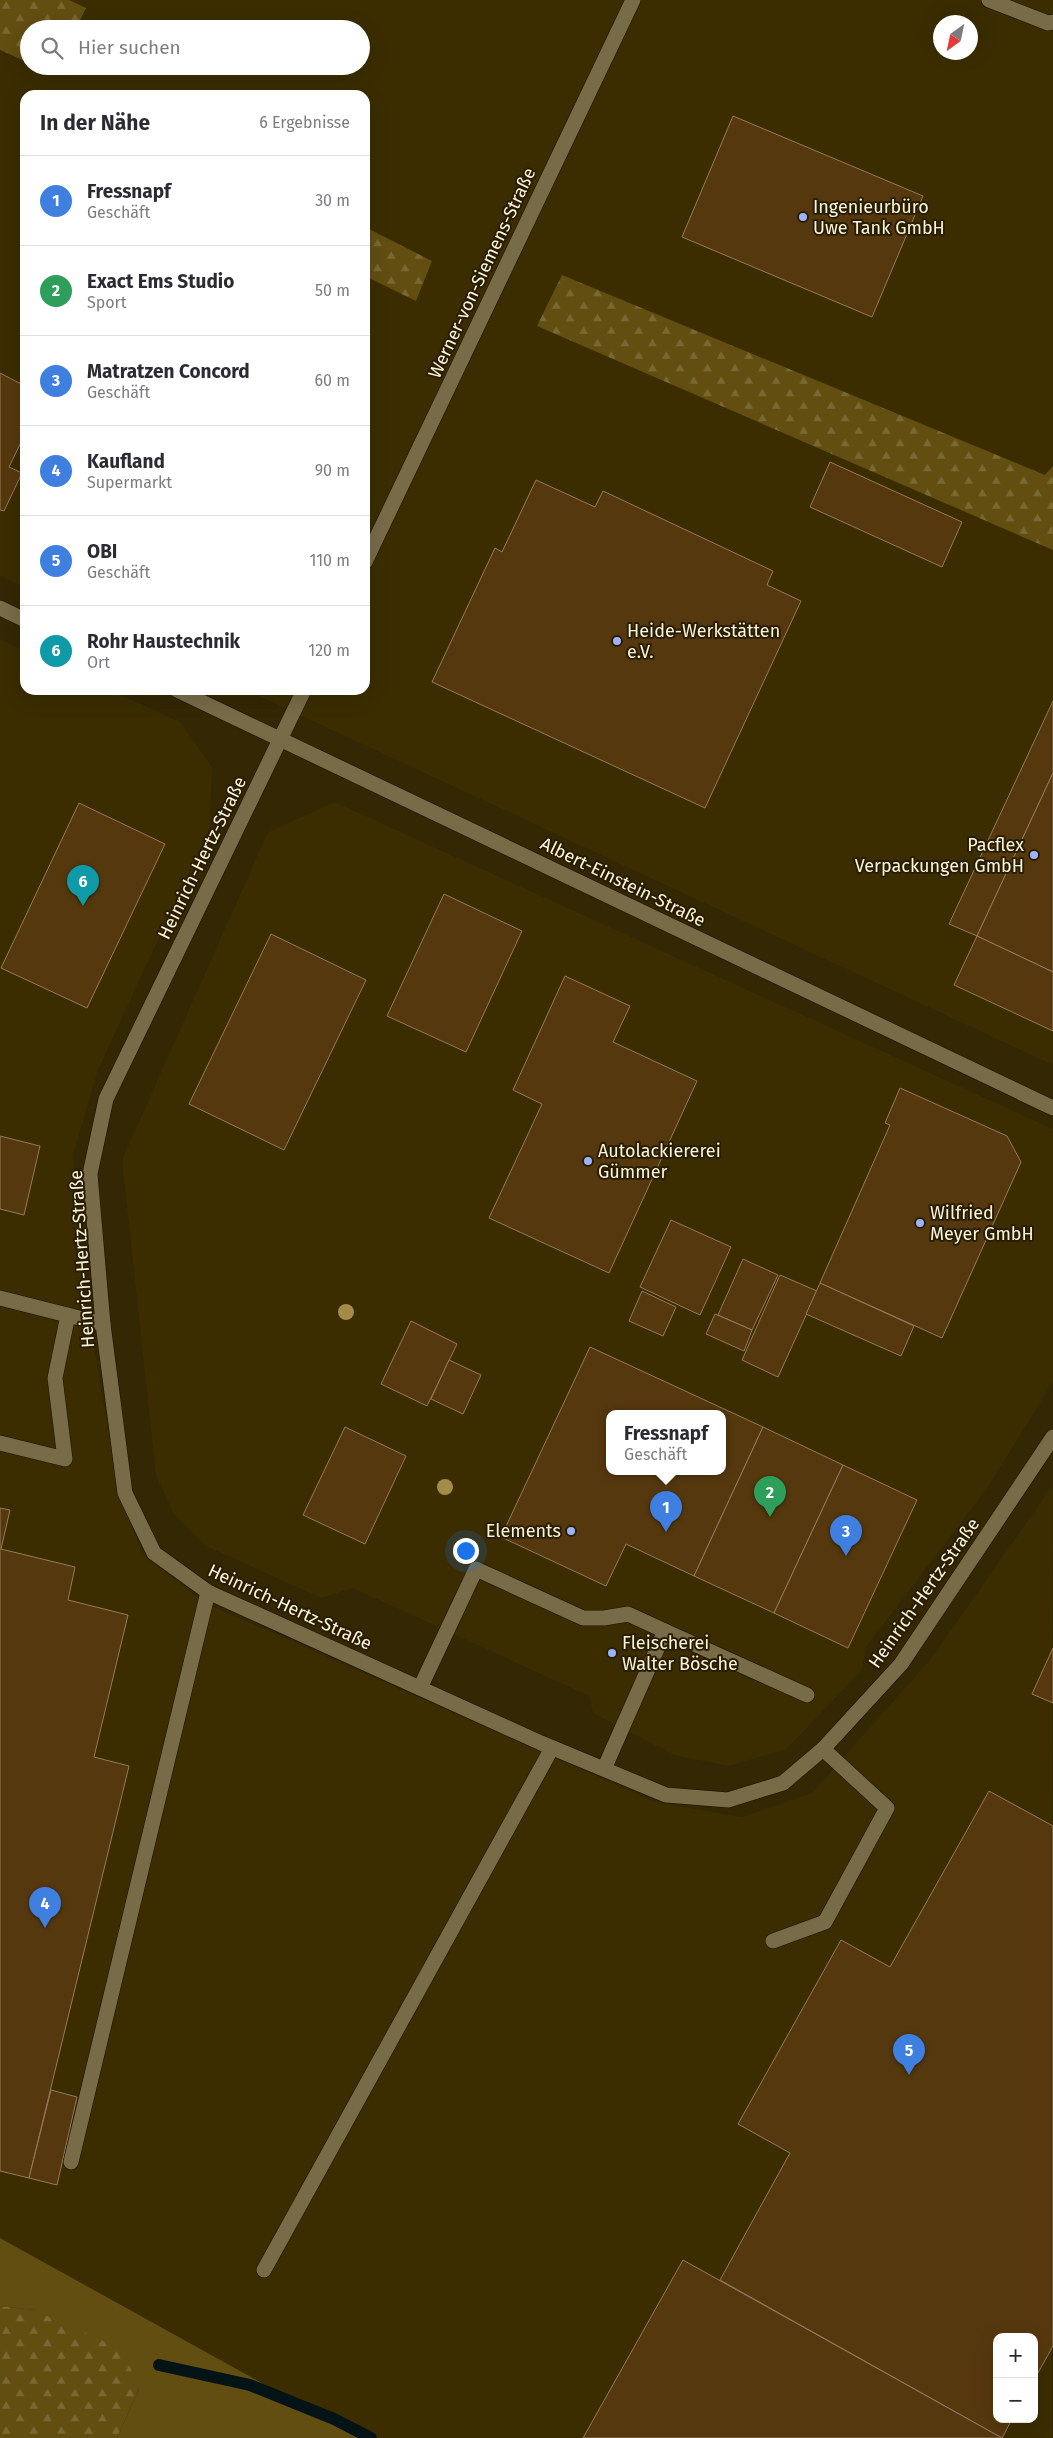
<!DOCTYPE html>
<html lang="de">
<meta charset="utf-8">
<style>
:root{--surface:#fff;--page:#f2f2f3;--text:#2b2b33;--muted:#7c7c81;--line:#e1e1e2;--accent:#111827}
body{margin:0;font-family:"Fira Sans",sans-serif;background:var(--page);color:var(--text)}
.controls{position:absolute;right:15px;bottom:15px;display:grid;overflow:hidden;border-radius:10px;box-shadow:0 5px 20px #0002}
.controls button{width:45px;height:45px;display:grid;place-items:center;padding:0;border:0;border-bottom:1px solid var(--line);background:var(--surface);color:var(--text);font:25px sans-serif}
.compass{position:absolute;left:933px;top:15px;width:45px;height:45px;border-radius:50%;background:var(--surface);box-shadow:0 5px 20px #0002;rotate:213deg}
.you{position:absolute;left:465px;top:1550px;width:18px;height:18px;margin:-12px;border:4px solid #fff;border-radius:50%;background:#1a73e8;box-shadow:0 0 0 8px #1a73e833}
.badge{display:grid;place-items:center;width:32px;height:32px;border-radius:50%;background:var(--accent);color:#fff;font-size:16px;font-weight:700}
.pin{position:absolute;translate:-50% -41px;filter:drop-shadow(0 1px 2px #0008)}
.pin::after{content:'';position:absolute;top:26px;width:18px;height:15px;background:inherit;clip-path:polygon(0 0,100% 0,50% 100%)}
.popup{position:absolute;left:606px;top:1410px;width:120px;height:65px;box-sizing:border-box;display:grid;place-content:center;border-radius:10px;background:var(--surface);filter:drop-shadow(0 1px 4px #0005);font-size:16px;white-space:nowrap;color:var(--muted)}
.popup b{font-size:19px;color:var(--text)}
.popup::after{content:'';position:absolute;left:50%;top:100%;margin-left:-10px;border:10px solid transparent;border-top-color:var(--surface)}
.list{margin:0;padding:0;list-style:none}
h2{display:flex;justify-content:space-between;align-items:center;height:65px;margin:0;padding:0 20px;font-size:21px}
h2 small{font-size:16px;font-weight:400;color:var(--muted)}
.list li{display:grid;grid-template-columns:32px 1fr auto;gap:15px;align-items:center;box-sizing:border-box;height:90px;padding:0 20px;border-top:1px solid var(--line)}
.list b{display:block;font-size:19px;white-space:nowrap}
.list p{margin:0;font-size:16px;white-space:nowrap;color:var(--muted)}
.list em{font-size:16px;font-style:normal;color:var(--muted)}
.icon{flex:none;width:28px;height:28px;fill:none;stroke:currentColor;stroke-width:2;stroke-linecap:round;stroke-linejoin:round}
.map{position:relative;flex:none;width:1053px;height:2438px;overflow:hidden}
.search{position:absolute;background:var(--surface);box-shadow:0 5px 20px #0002;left:20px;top:20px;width:350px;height:55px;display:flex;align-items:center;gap:12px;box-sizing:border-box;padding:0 18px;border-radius:28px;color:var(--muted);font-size:19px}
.panel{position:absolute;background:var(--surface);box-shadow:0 5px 20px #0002;left:20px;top:90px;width:350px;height:605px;border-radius:15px}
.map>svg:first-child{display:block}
.built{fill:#3b2d00;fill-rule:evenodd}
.grass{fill:#624e11}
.forest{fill:url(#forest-firs)}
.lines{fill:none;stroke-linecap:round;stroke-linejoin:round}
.stream{stroke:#041316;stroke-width:12}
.building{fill:#56380e;stroke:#947a5d;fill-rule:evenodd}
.lane-casing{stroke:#191000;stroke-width:16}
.street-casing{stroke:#191000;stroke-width:16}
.lane{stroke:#776b48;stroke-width:15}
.street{stroke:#776b48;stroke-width:15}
.tree{fill:#a38b49}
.poi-dot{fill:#9cb4fd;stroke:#291d00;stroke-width:2}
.labels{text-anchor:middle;stroke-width:4;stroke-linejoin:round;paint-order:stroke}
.poi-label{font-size:18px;fill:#fbf4e1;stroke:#291d00;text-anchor:start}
.street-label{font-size:18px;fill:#fbf4e1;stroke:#291d00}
</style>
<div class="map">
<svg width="1053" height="2438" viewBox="0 0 1053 2438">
<defs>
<pattern id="forest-firs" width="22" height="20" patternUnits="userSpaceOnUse" patternTransform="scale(1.25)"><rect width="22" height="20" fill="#624e11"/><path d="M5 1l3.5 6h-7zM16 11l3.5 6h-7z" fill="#796833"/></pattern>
</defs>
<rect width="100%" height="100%" fill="#332704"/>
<g class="built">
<path d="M0 0H1053V1065L246 690H365V95H25V587L0 576ZM940 22H970V52H940ZM29 29H361V66H29Z"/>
<path d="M0 639 25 651V690H110L180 722 212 767 210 827 98 1070 73 1155 78 1250 118 1490 142 1553 203 1602 655 1802 742 1817 812 1793 930 1660 1053 1485 1052 2438H361L0 2238ZM997 2337H1034V2419H997Z"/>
<path d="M335 802 1053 1129V1382L986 1490 866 1647 862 1670 787 1749 728 1766 674 1755 593 1713 589 1696 353 1588 321 1598 206 1546 174 1514 156 1476 122 1160 268 832ZM610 1413H722V1471H610Z"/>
</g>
<polygon class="grass" points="0,2238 361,2438 117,2438 139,2389 34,2310 0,2306"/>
<g class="forest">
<polygon points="0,0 69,0 86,8 76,29 29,29 29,63 0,50"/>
<polygon points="365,227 432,261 416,301 365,276"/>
<polygon points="562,275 1045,475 1053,466 1053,550 537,326"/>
<polygon points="0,2306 34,2310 123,2350 139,2389 117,2438 0,2438"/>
</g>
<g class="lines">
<polyline class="stream" points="159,2365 250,2385 334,2419 371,2438"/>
</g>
<g class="building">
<polygon points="733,116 923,196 872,317 682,237"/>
<polygon points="0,373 25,386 25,434 9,467 22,473 4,511 0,510"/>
<polygon points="830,462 962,522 942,567 810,507"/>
<polygon points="536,480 595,507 603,491 773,571 767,585 801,601 705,808 432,682 495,548 502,552"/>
<polygon points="1053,701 1053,773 977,936 949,924"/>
<polygon points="1053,773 1053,972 977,936"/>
<polygon points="79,803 165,844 87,1008 1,968"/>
<polygon points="444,894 522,931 466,1052 387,1016"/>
<polygon points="271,934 366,980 284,1150 189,1104"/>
<polygon points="977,936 1053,972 1053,1031 954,985"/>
<polygon points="565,976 630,1006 613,1042 697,1081 609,1273 489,1218 542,1104 513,1090"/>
<polygon points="900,1088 1007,1136 1021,1162 942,1338 820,1283 890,1125 885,1123"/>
<polygon points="0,1136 40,1146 24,1215 0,1209"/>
<polygon points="671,1220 731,1247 700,1315 640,1287"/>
<polygon points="743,1259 778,1275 752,1330 718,1315"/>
<polygon points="780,1275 817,1291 778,1377 742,1360"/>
<polygon points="820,1283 914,1326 901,1356 806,1314"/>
<polygon points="642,1291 676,1307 663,1336 629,1321"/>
<polygon points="715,1314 752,1330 744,1351 706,1334"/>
<polygon points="411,1321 457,1344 427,1406 381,1384"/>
<path d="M590 1347 763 1427 694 1576 626 1544 606 1586 501 1537ZM610 1413H722V1471H610Z"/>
<polygon points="449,1360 481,1375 463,1414 431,1399"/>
<polygon points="345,1427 406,1456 365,1544 303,1515"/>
<polygon points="763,1427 843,1465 774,1613 694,1576"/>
<polygon points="843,1465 917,1500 848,1648 774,1613"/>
<polygon points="0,1508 10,1510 1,1549 75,1567 68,1600 128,1615 94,1757 129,1766 29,2178 0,2171"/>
<polygon points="1053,1648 1053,1703 1032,1694"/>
<polygon points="989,1791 1053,1826 1053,2346 1034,2380 1034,2337 997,2337 997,2419 1012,2419 1002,2438 720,2280 790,2153 738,2124 841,1940 890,1967"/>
<polygon points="51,2090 77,2097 57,2185 29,2178"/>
<polygon points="683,2260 1002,2438 583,2438"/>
</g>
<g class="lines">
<defs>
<g id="lane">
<polyline points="989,0 1048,23 1053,22"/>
<polyline points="0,1298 103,1324"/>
<polyline points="0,1443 65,1459 55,1378 68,1315"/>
<polyline points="420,1688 476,1569 583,1618 604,1618 628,1614 665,1631"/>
<polyline points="604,1769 665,1631 807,1695"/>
<polyline points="773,1941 825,1922 887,1808 823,1749"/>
<polyline points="71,2162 208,1592"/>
<polyline points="264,2270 552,1748"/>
</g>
<g id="street">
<polyline points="365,562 633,0"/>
<polyline points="0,608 25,620"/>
<polyline points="177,690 1053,1108"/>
<polyline points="304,690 106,1099 90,1174 103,1324 125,1493 154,1553 208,1592 541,1743 666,1795 728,1800 783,1783 823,1749 901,1664 1053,1437"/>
</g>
</defs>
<use href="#lane" class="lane-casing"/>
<use href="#street" class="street-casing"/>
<use href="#lane" class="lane"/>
<use href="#street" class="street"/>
</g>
<g class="tree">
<circle cx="346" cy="1312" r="8"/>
<circle cx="445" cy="1487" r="8"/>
</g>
<g class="poi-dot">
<circle cx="803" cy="217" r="5"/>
<circle cx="617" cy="641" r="5"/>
<circle cx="1034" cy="855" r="5"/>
<circle cx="588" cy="1161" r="5"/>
<circle cx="920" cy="1223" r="5"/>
<circle cx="571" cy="1531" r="5"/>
<circle cx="612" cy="1653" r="5"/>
</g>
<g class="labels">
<g class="poi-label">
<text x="813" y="213">Ingenieurbüro<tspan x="813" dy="21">Uwe Tank GmbH</tspan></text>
<text x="627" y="637">Heide-Werkstätten<tspan x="627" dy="21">e.V.</tspan></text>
<text x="1024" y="851" text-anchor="end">Pacflex<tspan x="1024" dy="21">Verpackungen GmbH</tspan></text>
<text x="598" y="1157">Autolackiererei<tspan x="598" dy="21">Gümmer</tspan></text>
<text x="930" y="1219">Wilfried<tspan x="930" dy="21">Meyer GmbH</tspan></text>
<text x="561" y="1537" text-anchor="end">Elements</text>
<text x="622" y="1649">Fleischerei<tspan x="622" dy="21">Walter Bösche</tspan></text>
</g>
<g class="street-label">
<text transform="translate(482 273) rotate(-65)" y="6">Werner-von-Siemens-Straße</text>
<text transform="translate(202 858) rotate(-64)" y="6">Heinrich-Hertz-Straße</text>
<text transform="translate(623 882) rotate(26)" y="6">Albert-Einstein-Straße</text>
<text transform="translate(82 1259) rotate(-94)" y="6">Heinrich-Hertz-Straße</text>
<text transform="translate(924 1593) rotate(-55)" y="6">Heinrich-Hertz-Straße</text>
<text transform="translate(290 1607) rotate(25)" y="6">Heinrich-Hertz-Straße</text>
</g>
</g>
</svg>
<div class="controls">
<button>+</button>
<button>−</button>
</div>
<svg class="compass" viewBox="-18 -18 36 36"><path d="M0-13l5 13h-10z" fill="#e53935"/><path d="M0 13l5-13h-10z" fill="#7c7c81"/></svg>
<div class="you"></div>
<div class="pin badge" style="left:666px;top:1532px;background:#3f7fe0">1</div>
<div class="popup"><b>Fressnapf</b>Geschäft</div>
<div class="pin badge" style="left:770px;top:1517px;background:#2e9e5b">2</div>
<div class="pin badge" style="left:846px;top:1556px;background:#3f7fe0">3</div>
<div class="pin badge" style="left:45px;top:1928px;background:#3f7fe0">4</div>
<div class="pin badge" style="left:909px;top:2075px;background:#3f7fe0">5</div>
<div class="pin badge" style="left:83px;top:906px;background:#0f9aa8">6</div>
<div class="search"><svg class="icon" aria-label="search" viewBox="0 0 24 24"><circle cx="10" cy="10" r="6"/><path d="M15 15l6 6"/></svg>Hier suchen</div>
<section class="panel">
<h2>In der Nähe<small>6 Ergebnisse</small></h2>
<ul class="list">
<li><span class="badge" style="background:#3f7fe0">1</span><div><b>Fressnapf</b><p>Geschäft</p></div><em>30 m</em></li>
<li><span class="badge" style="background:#2e9e5b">2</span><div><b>Exact Ems Studio</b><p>Sport</p></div><em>50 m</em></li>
<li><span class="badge" style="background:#3f7fe0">3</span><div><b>Matratzen Concord</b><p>Geschäft</p></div><em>60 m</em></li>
<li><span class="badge" style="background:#3f7fe0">4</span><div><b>Kaufland</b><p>Supermarkt</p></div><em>90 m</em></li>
<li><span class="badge" style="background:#3f7fe0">5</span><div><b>OBI</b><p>Geschäft</p></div><em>110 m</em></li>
<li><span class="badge" style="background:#0f9aa8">6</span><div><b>Rohr Haustechnik</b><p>Ort</p></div><em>120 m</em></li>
</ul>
</section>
</div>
